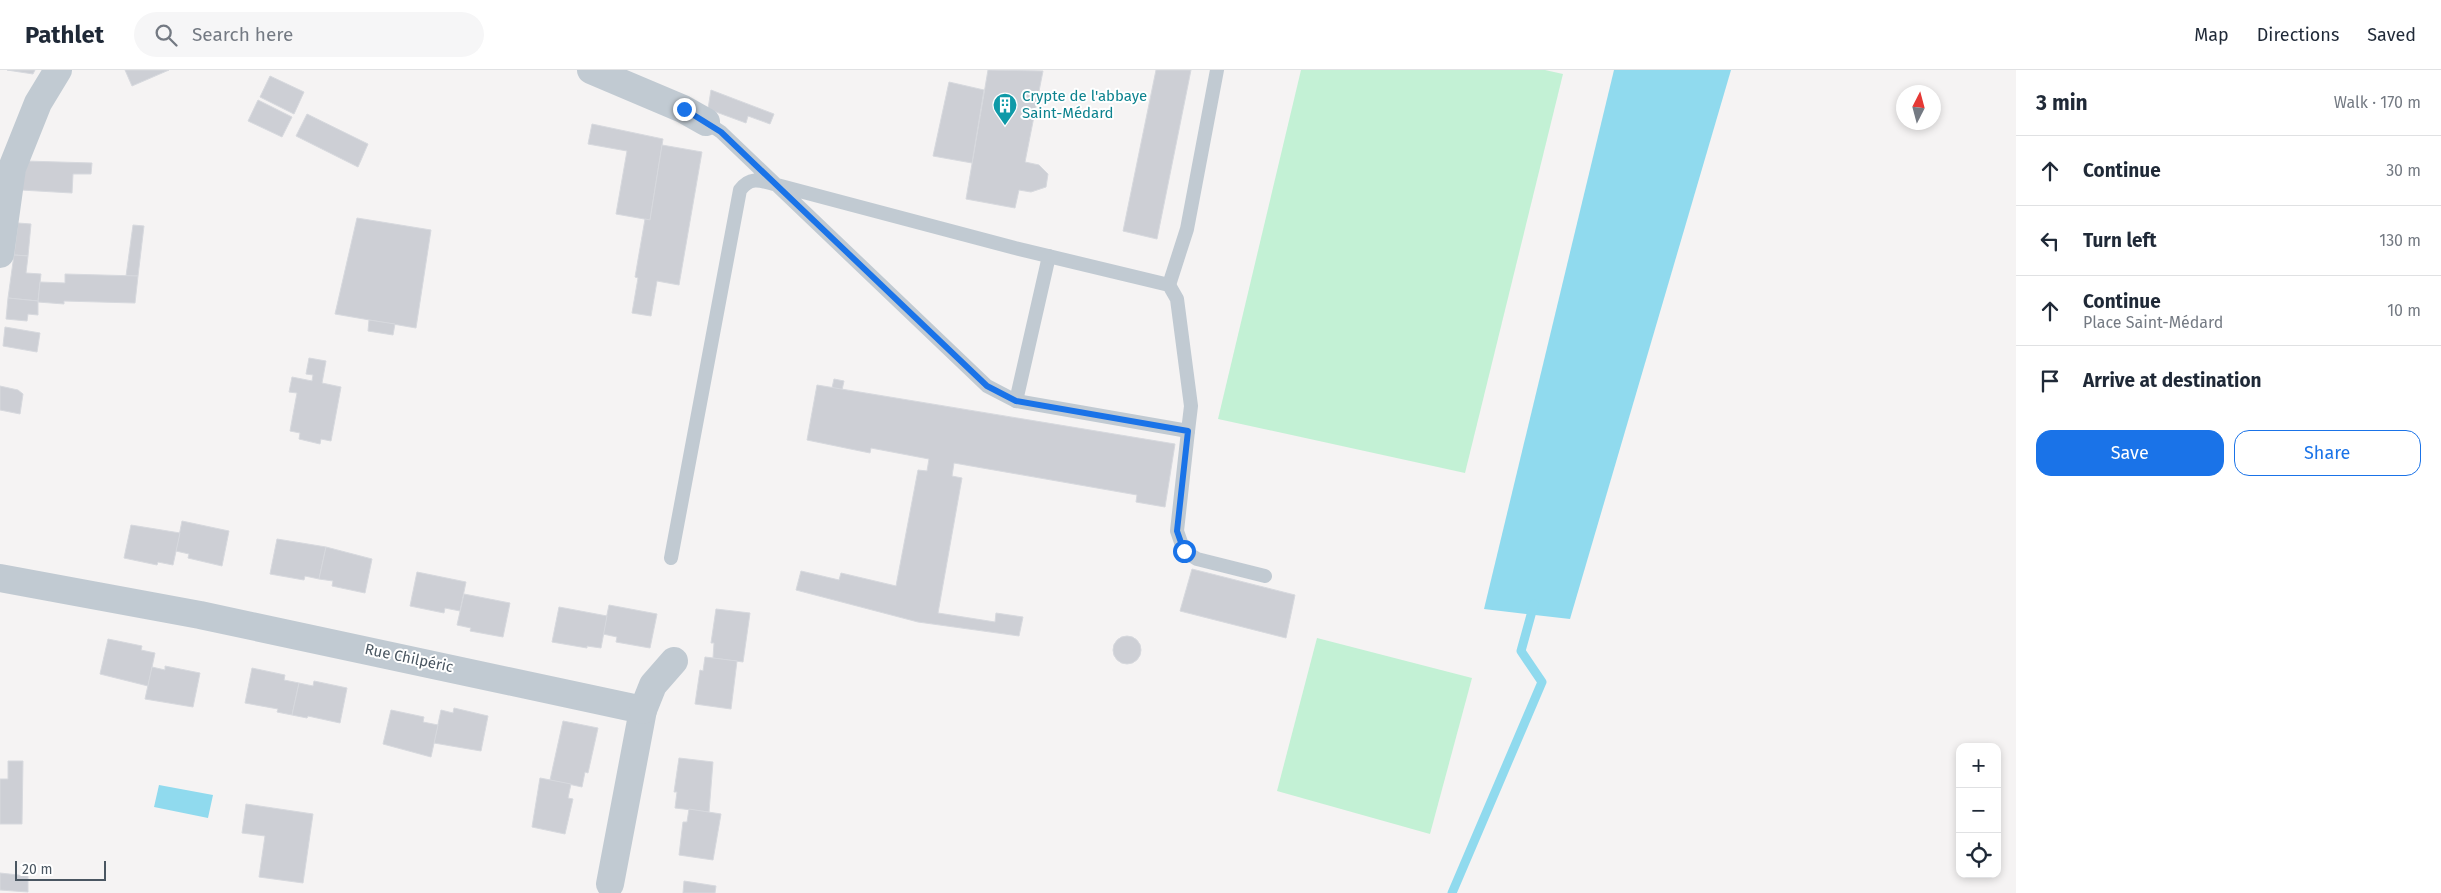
<!DOCTYPE html>
<meta charset="utf-8">
<style>
:root{--surface:#fff;--page:#f6f6f7;--text:#1f2937;--muted:#747a83;--line:#e0e1e3;--accent:#1a73e8}
body{margin:0;font-family:"Fira Sans",sans-serif;background:var(--page);color:var(--text)}
.controls{position:absolute;right:15px;bottom:15px;display:grid;overflow:hidden;border-radius:10px;box-shadow:0 2px 8px #0003}
.controls button{width:45px;height:45px;display:grid;place-items:center;padding:0;border:0;border-bottom:1px solid var(--line);background:var(--surface);color:var(--text);font:25px sans-serif}
.compass{position:absolute;left:1896px;top:15px;width:45px;height:45px;border-radius:50%;background:var(--surface);box-shadow:0 2px 8px #0003;rotate:6deg}
.scale{position:absolute;left:15px;bottom:12px;width:91px;box-sizing:border-box;padding-left:5px;border:2px solid #4a5661;border-top:0;font-size:14px;line-height:18px;white-space:nowrap;color:#4a5661;-webkit-text-stroke:4px #fff;paint-order:stroke}
.stop{position:absolute;width:15px;height:15px;margin:-11px;border:4px solid #1a73e8;border-radius:50%;background:#fff}
.stop.end{background:#1a73e8;border-color:#fff;box-shadow:0 1px 5px #0008}
.list{margin:0;padding:0;list-style:none}
h2{display:flex;justify-content:space-between;align-items:center;height:65px;margin:0;padding:0 20px;font-size:21px}
h2 small{font-size:16px;font-weight:400;color:var(--muted)}
.list li{display:grid;grid-template-columns:32px 1fr auto;gap:15px;align-items:center;box-sizing:border-box;height:70px;padding:0 20px;border-top:1px solid var(--line)}
.list b{display:block;font-size:19px;white-space:nowrap}
.list p{margin:0;font-size:16px;white-space:nowrap;color:var(--muted)}
.list em{font-size:16px;font-style:normal;color:var(--muted)}
.actions{display:flex;gap:10px;padding:15px 20px}
.actions a{flex:1;padding:11px 0;border:1px solid var(--accent);border-radius:15px;text-align:center;font-size:18px;color:var(--accent)}
.actions .main{background:var(--accent);color:#fff}
.icon{flex:none;width:28px;height:28px;fill:none;stroke:currentColor;stroke-width:2;stroke-linecap:round;stroke-linejoin:round}
.map{position:relative;flex:none;width:2016px;height:823px;overflow:hidden}
header{display:flex;align-items:center;gap:30px;box-sizing:border-box;height:70px;padding:0 25px;background:var(--surface);border-bottom:1px solid var(--line)}
header strong{font-size:24px}
nav{display:flex;gap:28px;margin-inline-start:auto;font-size:18px}
.search{width:350px;height:45px;background:var(--page);display:flex;align-items:center;gap:12px;box-sizing:border-box;padding:0 18px;border-radius:28px;color:var(--muted);font-size:19px}
main{display:flex}
aside{flex:1;background:var(--surface)}
.map>svg:first-child{display:block}
.green{fill:#c3f1d5}
.water{fill:#90daee}
.lines{fill:none;stroke-linecap:round;stroke-linejoin:round}
.stream{stroke:#90daee;stroke-width:9}
.building{fill:#cdcfd5;stroke:#d7d9de}
.lane{stroke:#c1cad2;stroke-width:14}
.street{stroke:#c1cad2;stroke-width:28}
.route{stroke:#1a73e8;stroke-width:6}
.labels{text-anchor:middle;stroke-width:4;stroke-linejoin:round;paint-order:stroke}
.culture-label{font-size:15px;fill:#0d838f;stroke:#fff;text-anchor:start}
.street-label{font-size:15px;fill:#4a5661;stroke:#fff}
</style>
<header>
<strong>Pathlet</strong>
<div class="search"><svg class="icon" aria-label="search" viewBox="0 0 24 24"><circle cx="10" cy="10" r="6"/><path d="M15 15l6 6"/></svg>Search here</div>
<nav><a>Map</a><a>Directions</a><a>Saved</a></nav>
</header>
<main>
<div class="map">
<svg width="2016" height="823" viewBox="0 0 2016 823">
<rect width="100%" height="100%" fill="#f5f3f3"/>
<g class="green">
<polygon points="1301,0 1545,0 1563,4 1465,403 1218,349"/>
<polygon points="1317,568 1472,608 1430,764 1277,721"/>
</g>
<g class="water">
<polygon points="1614,0 1731,0 1570,549 1484,539"/>
<polygon points="159,715 213,725 208,748 154,737"/>
</g>
<g class="lines">
<polyline class="stream" points="1452,823 1542,612 1521,581 1534,534"/>
</g>
<g class="building">
<polygon points="7,0 35,0 33,4"/>
<polygon points="125,0 169,0 132,16"/>
<polygon points="988,0 1043,1 1025,92 1039,95 1048,104 1046,117 1031,122 1019,120 1015,138 966,129"/>
<polygon points="1156,0 1191,0 1157,169 1123,161"/>
<polygon points="270,6 304,22 294,44 260,27"/>
<polygon points="949,12 984,20 972,93 933,86"/>
<polygon points="711,20 774,44 770,54 748,46 746,53 708,39"/>
<polygon points="258,30 292,47 282,67 248,51"/>
<polygon points="307,44 368,74 358,97 296,66"/>
<polygon points="592,54 663,69 650,150 616,144 627,81 588,74"/>
<polygon points="662,75 702,82 679,215 657,211 651,246 632,243 638,208 635,207 645,149 650,150"/>
<polygon points="25,91 92,93 91,104 73,104 72,123 21,120"/>
<polygon points="357,148 431,160 416,258 335,244"/>
<polygon points="18,153 31,154 28,186 14,185"/>
<polygon points="133,155 144,156 138,206 126,206"/>
<polygon points="14,185 28,186 26,203 41,204 38,231 8,228"/>
<polygon points="65,204 138,206 135,233 64,231 64,234 38,232 40,212 65,213"/>
<polygon points="8,228 38,231 38,245 28,244 27,251 6,249"/>
<polygon points="369,250 395,254 393,265 368,261"/>
<polygon points="5,257 40,263 37,282 3,276"/>
<polygon points="309,288 326,291 322,313 341,317 331,371 321,369 320,374 299,369 300,363 290,361 297,323 289,322 292,307 312,311 313,305 306,304"/>
<polygon points="834,309 844,311 842,320 832,318"/>
<polygon points="817,315 1175,374 1165,437 1136,432 1137,425 954,393 952,406 962,408 938,543 995,552 996,543 1023,547 1019,566 918,552 796,520 801,501 839,510 841,503 896,516 918,400 927,401 929,389 871,378 870,383 807,370"/>
<polygon points="0,316 18,320 23,324 20,344 0,340"/>
<polygon points="182,451 229,461 222,496 188,488 189,484 176,481"/>
<polygon points="131,455 180,463 173,495 158,492 157,495 124,488"/>
<polygon points="277,469 326,477 319,509 305,506 304,510 270,504"/>
<polygon points="326,477 372,489 365,523 332,516 333,511 319,509"/>
<polygon points="1192,499 1295,525 1286,568 1180,541"/>
<polygon points="417,502 466,512 460,541 445,538 444,543 410,536"/>
<polygon points="464,524 510,533 503,567 470,561 471,558 457,555"/>
<polygon points="609,535 657,544 650,578 616,572 617,567 603,564"/>
<polygon points="559,537 607,546 601,578 587,576 587,578 552,572"/>
<polygon points="716,539 750,543 743,592 713,588 714,573 711,573"/>
<circle cx="1127" cy="580" r="14"/>
<polygon points="108,569 142,576 141,580 155,583 148,616 100,604"/>
<polygon points="705,587 737,591 731,639 695,634 700,600 703,601"/>
<polygon points="165,596 200,603 193,637 145,629 152,597 165,600"/>
<polygon points="252,598 285,605 284,610 299,613 292,645 277,642 278,639 245,633"/>
<polygon points="314,611 347,618 340,653 308,646 307,648 292,645 299,613 313,616"/>
<polygon points="454,638 488,646 481,681 434,673 441,640 453,643"/>
<polygon points="391,640 424,647 423,652 438,655 431,687 383,674"/>
<polygon points="563,651 598,658 588,703 585,702 582,717 550,710"/>
<polygon points="679,688 713,692 709,742 675,738 677,722 674,722"/>
<polygon points="8,691 23,691 22,754 0,754 0,709 8,709"/>
<polygon points="540,708 571,714 568,728 573,729 565,764 532,757"/>
<polygon points="246,734 313,744 303,813 259,807 265,766 242,763"/>
<polygon points="689,739 721,744 713,790 679,785 683,752 687,752"/>
<polygon points="0,803 28,806 28,822 0,820"/>
<polygon points="684,811 716,816 715,823 683,823"/>
</g>
<g class="lines">
<g class="lane">
<polyline points="1169,215 1187,159 1217,0"/>
<polyline points="1016,331 1049,186"/>
<polyline points="1188,361 1177,461 1184,481 1197,489 1265,506"/>
<path d="M671 488 740 120C751 105 762 111 777 115L1015 178 1169 215 1177 229 1191 336 1188 361 1016 331 987 316 721 62 706 52"/>
</g>
<g class="street">
<polyline points="591,0 683,39 706,52"/>
<polyline points="0,184 12,98 38,33 58,0"/>
<polyline points="0,508 200,545 643,640 610,814"/>
<polyline points="643,640 653,615 674,591"/>
</g>
</g>
<g class="lines">
<polyline class="route" points="684,39 721,62 987,316 1016,331 1188,361 1177,461 1184,481"/>
</g>
<defs>
<symbol id="building-pin" viewBox="-11 -11 22 30"><path d="M0 17L-7.5 6A9.5 9.5 0 1 1 7.5 6Z" fill="#0f9aa8" stroke="#fff"/><path d="M-4-6H4V6H1V3H-1V6H-4ZM-2.5-4.3h1.7v1.8h-1.7ZM.8-4.3h1.7v1.8H.8ZM-2.5-1h1.7V.8h-1.7ZM.8-1h1.7V.8H.8Z" fill="#fff"/></symbol>
</defs>
<g fill-rule="evenodd">
<use href="#building-pin" x="991" y="21" width="28" height="38"/>
</g>
<g class="labels">
<g class="culture-label">
<text x="1022" y="31">Crypte de l'abbaye<tspan x="1022" dy="17">Saint-Médard</tspan></text>
</g>
<g class="street-label">
<text transform="translate(409 588) rotate(12)" y="5">Rue Chilpéric</text>
</g>
</g>
</svg>
<div class="controls">
<button>+</button>
<button>−</button>
<button><svg class="icon" aria-label="locate" viewBox="0 0 24 24"><circle cx="12" cy="12" r="6"/><path d="M12 2v4M12 18v4M2 12h4M18 12h4"/></svg></button>
</div>
<svg class="compass" viewBox="-18 -18 36 36"><path d="M0-13l5 13h-10z" fill="#e53935"/><path d="M0 13l5-13h-10z" fill="#747a83"/></svg>
<div class="scale">20 m</div>
<div class="stop" style="left:1184px;top:481px"></div>
<div class="stop end" style="left:684px;top:39px"></div>
</div>
<aside>
<h2>3 min<small>Walk · 170 m</small></h2>
<ul class="list">
<li><svg class="icon" aria-label="ahead" viewBox="0 0 24 24"><path d="M12 20V5M6 11l6-6 6 6"/></svg><div><b>Continue</b></div><em>30 m</em></li>
<li><svg class="icon" aria-label="left" viewBox="0 0 24 24"><path d="M17 20v-9H6M10 6l-5 5 5 5"/></svg><div><b>Turn left</b></div><em>130 m</em></li>
<li><svg class="icon" aria-label="ahead" viewBox="0 0 24 24"><path d="M12 20V5M6 11l6-6 6 6"/></svg><div><b>Continue</b><p>Place Saint-Médard</p></div><em>10 m</em></li>
<li><svg class="icon" aria-label="arrive" viewBox="0 0 24 24"><path d="M6 21V4h12l-3 4 3 4H6"/></svg><div><b>Arrive at destination</b></div></li>
</ul>
<div class="actions"><a class="main">Save</a><a>Share</a></div>
</aside>
</main>
